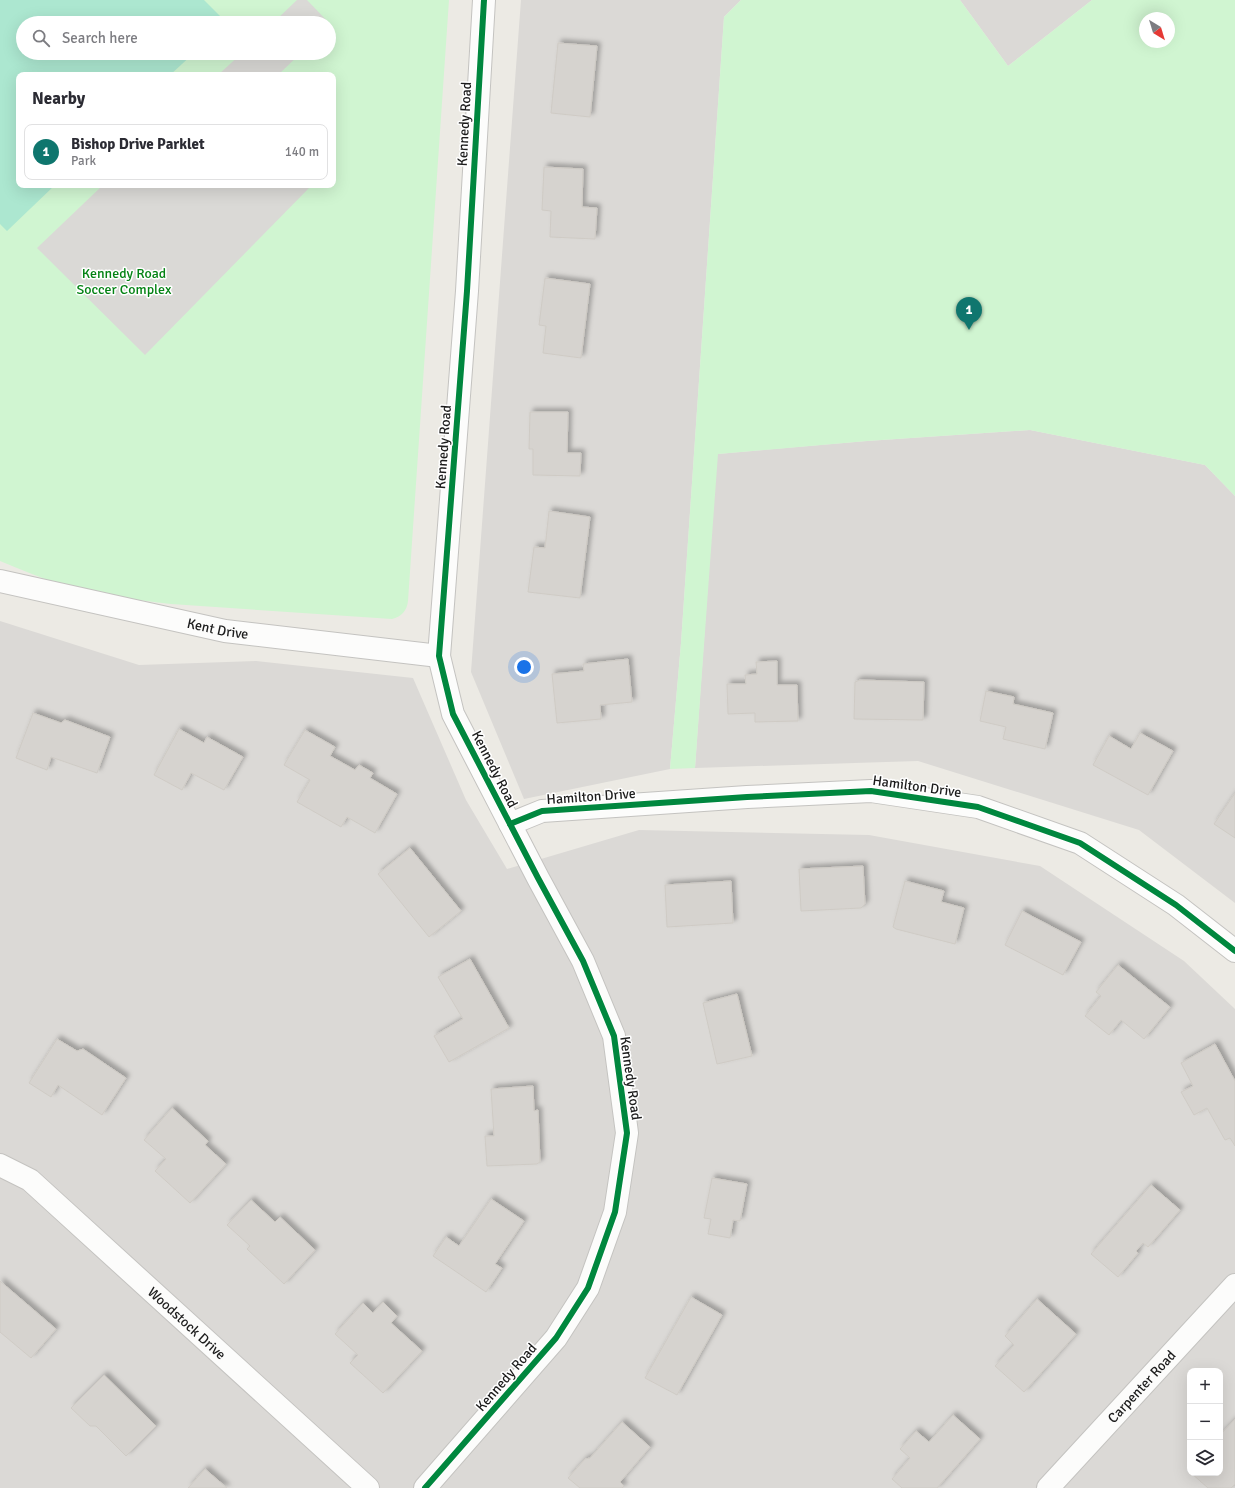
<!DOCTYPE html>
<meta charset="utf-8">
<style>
:root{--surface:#fff;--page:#f2f2f3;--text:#2b2b33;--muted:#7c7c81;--line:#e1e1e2;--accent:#0f766e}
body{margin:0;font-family:Signika,sans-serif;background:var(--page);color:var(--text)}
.controls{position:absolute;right:12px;bottom:12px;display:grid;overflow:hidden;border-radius:8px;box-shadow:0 4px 16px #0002}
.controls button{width:36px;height:36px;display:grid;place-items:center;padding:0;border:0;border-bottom:1px solid var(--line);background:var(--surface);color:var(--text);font:20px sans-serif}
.compass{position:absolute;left:1139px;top:12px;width:36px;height:36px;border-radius:50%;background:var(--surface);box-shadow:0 4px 16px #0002;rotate:142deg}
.you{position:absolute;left:524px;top:667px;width:14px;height:14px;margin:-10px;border:3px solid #fff;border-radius:50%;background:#1a73e8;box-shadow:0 0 0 6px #1a73e833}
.badge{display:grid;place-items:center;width:26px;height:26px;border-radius:50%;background:var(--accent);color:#fff;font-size:13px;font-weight:700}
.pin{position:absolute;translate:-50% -33px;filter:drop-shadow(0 1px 2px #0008)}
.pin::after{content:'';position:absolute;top:21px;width:14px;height:12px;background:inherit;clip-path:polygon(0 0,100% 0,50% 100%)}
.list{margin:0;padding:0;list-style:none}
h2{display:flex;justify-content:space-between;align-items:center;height:52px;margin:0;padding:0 16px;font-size:17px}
h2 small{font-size:13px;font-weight:400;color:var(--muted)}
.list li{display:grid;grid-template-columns:26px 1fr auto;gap:12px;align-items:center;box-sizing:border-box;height:56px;margin:0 8px 8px;padding:0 8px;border:1px solid var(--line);border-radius:8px}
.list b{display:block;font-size:15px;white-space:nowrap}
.list p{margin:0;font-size:13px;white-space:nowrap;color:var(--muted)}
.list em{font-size:13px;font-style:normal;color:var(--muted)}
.icon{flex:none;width:22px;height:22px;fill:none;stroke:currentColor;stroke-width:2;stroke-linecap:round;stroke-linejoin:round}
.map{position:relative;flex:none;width:1235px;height:1488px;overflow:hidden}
.search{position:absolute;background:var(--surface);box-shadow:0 4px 16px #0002;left:16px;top:16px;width:320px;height:44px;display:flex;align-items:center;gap:10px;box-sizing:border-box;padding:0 14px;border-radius:22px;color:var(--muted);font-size:15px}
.panel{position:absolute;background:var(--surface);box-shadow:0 4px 16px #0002;left:16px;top:72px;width:320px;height:116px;border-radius:8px}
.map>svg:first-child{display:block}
.residential{fill:#dbd9d6;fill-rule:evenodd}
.park{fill:#d0f5d1;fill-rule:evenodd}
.pitch{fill:#ace7d0}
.parking{fill:#dad9d6}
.building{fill:#d6d3cf;stroke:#cfcbc5;filter:url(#shadow)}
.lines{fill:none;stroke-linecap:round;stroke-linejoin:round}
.minor-casing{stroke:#c4c3c0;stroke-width:24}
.minor{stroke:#fcfcfb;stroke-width:22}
.cycleway-casing{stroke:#fff;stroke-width:8}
.cycleway{stroke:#00873e;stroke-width:6}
.labels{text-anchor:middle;stroke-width:3;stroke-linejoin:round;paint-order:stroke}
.street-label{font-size:14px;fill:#1c1c1c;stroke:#fff}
.park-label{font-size:14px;fill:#038213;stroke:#fff}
</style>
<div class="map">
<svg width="1235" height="1488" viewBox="0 0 1235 1488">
<defs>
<filter id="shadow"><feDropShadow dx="3.5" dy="-3.5" stdDeviation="2" flood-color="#0004"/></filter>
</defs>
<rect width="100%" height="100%" fill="#eceae4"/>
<g class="residential">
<polygon points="521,0 741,0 724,17 681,643 670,769 524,799 471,672"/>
<polygon points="960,0 1092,0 1008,66"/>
<polygon points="1030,430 1205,465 1235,496 1235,903 1139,830 918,761 695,768 717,454 867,441"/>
<path d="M0 621 139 665 256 661 413 678 466 800 507 869 639 830 869 835 1040 866 1184 961 1235 1009V1488H0ZM1190 1371H1220V1473H1190Z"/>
</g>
<g class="park">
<path d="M0 0H449L408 601C407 611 401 617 392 619L171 604C136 600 100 595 66 586 43 579 22 570 0 561ZM23 23H329V53H23ZM19 75H333V185H19Z"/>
<path d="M741 0H960L1008 66 1092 0H1235V496L1205 465 1030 430 867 441 718 454 695 768 670 769 681 643 724 17ZM1145 18H1169V42H1145Z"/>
</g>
<polygon class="pitch" points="0,0 204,0 226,22 23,23 23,53 194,53 170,75 19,75 19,185 55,185 7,231 0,224"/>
<g class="parking">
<polygon points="297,0 307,0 331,25 329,27 329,23 273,23"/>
<polygon points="242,53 301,53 278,75 218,75"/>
<polygon points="103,185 312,185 145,355 37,248"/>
</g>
<g class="building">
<polygon points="558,43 597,46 590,117 551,113"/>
<polygon points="544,167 583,169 582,207 597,208 595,239 550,237 551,211 542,210"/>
<polygon points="545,278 590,284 581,358 543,353 546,326 539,325"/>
<polygon points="530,412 568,412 567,453 581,453 580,476 533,475 533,449 529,449"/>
<polygon points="549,511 590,517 580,598 528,592 534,547 545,548"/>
<polygon points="628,659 632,702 600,705 601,719 557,723 552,674 584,671 583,664"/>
<polygon points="777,661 777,685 797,685 798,721 755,722 755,713 728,714 727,684 746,684 745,675 757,674 756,662"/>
<polygon points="860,680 924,682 923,720 854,719 855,682"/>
<polygon points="986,691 1014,697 1013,704 1053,713 1045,749 1003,739 1006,727 980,721"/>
<polygon points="33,713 61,723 65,720 110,737 97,773 51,757 47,770 16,758"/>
<polygon points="179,729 204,743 207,737 243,757 224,790 191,773 182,790 154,775"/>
<polygon points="305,730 335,747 330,756 355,770 359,765 373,773 370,778 397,794 375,833 347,817 341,827 297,802 310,780 284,765"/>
<polygon points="1140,733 1173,751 1148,795 1093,765 1109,736 1131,749"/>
<polygon points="1235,793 1235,838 1214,824"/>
<polygon points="410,848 461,911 429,937 378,874"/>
<polygon points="863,866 865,904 861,908 801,911 799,869"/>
<polygon points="731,881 733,923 667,927 665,885"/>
<polygon points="905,881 944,891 941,902 964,908 955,944 896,929 893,927"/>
<polygon points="1022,911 1081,942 1063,975 1005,945"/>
<polygon points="470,959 509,1028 449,1062 434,1036 463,1019 438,977"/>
<polygon points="1118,965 1170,1007 1144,1039 1121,1020 1109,1035 1085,1016 1101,996 1096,992"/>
<polygon points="737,994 752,1056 717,1064 703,1003"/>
<polygon points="57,1039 77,1051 83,1049 126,1078 102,1115 58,1085 51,1097 29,1083"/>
<polygon points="1215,1044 1235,1081 1235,1146 1230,1138 1225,1140 1207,1108 1194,1115 1181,1092 1193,1086 1181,1063"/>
<polygon points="533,1086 534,1111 538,1110 540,1162 537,1164 487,1166 485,1136 494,1136 491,1089"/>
<polygon points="172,1108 208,1141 205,1145 226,1164 190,1203 155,1171 166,1159 144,1140"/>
<polygon points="712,1178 747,1184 740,1221 733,1220 730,1238 708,1234 711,1219 704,1218"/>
<polygon points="1151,1185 1180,1210 1148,1247 1143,1243 1136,1251 1138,1253 1118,1277 1091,1254"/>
<polygon points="491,1199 524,1221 495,1264 502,1268 486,1292 433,1256 446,1237 459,1246"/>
<polygon points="251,1200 275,1222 280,1217 315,1250 284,1284 247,1249 250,1246 227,1225"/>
<polygon points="0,1281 56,1329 31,1358 0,1332"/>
<polygon points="691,1297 722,1315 677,1395 645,1378"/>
<polygon points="1037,1299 1076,1334 1024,1392 995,1366 1014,1345 1005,1336"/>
<polygon points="383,1302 397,1316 391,1323 422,1351 383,1393 350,1363 358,1355 335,1334 363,1303 373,1313"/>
<polygon points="104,1375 156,1426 126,1456 96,1426 90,1426 71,1408"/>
<polygon points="953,1415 980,1439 937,1488 902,1488 892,1479 910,1458 900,1449 916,1431 929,1442"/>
<polygon points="1235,1419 1235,1484 1231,1488 1208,1488 1191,1473 1220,1473 1220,1435"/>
<polygon points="622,1422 650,1447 620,1482 624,1486 622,1488 580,1488 568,1478 585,1459 590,1458"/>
<polygon points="205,1469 227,1488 188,1488"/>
</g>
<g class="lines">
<defs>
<g id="minor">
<path id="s1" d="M0 581 225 631 439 656"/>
<polyline points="510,824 542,811 747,797 871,791 978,807 1080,843 1176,905 1235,951"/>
<path id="s2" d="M0 1165 30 1180 368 1488"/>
<polyline points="425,1488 556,1338 588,1288 615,1212 627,1133 614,1036 583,961 538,878 453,714 439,656 467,291 484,0"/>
<path id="s3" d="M1048 1488 1235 1285"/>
</g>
</defs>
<use href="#minor" class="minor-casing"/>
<use href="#minor" class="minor"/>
<defs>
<g id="cycleway">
<polyline points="510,824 542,811 747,797 871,791 978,807 1080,843 1176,905 1235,951"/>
<polyline points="425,1488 556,1338 588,1288 615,1212 627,1133 614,1036 583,961 538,878 453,714 439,656 467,291 484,0"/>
</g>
</defs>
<use href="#cycleway" class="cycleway-casing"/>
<use href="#cycleway" class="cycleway"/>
</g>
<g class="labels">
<g class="street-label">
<text transform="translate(464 124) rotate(-87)" y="5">Kennedy Road</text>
<text transform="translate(443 447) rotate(-86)" y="5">Kennedy Road</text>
<text dy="5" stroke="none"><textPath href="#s1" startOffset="223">Kent Drive</textPath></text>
<text transform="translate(495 769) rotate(63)" y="5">Kennedy Road</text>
<text transform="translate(917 786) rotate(8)" y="5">Hamilton Drive</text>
<text transform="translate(591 796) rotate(-4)" y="5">Hamilton Drive</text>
<text transform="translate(631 1078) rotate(82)" y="5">Kennedy Road</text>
<text dy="5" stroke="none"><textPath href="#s2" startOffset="246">Woodstock Drive</textPath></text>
<text transform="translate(506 1377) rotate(-49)" y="5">Kennedy Road</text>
<text dy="5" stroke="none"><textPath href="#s3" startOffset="138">Carpenter Road</textPath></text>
</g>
<g class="park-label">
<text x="124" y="278">Kennedy Road<tspan x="124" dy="16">Soccer Complex</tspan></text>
</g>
</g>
</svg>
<div class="controls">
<button>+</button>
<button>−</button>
<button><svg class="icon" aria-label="layers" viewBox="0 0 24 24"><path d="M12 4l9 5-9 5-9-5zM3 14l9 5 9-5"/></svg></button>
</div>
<svg class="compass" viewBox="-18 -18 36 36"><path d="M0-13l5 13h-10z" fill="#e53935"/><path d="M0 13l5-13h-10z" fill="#7c7c81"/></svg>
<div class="you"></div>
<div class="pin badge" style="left:969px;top:330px">1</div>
<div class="search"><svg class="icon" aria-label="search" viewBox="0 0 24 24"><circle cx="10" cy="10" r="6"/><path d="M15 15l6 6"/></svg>Search here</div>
<section class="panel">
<h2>Nearby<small></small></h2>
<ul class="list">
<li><span class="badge">1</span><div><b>Bishop Drive Parklet</b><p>Park</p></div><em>140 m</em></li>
</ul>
</section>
</div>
